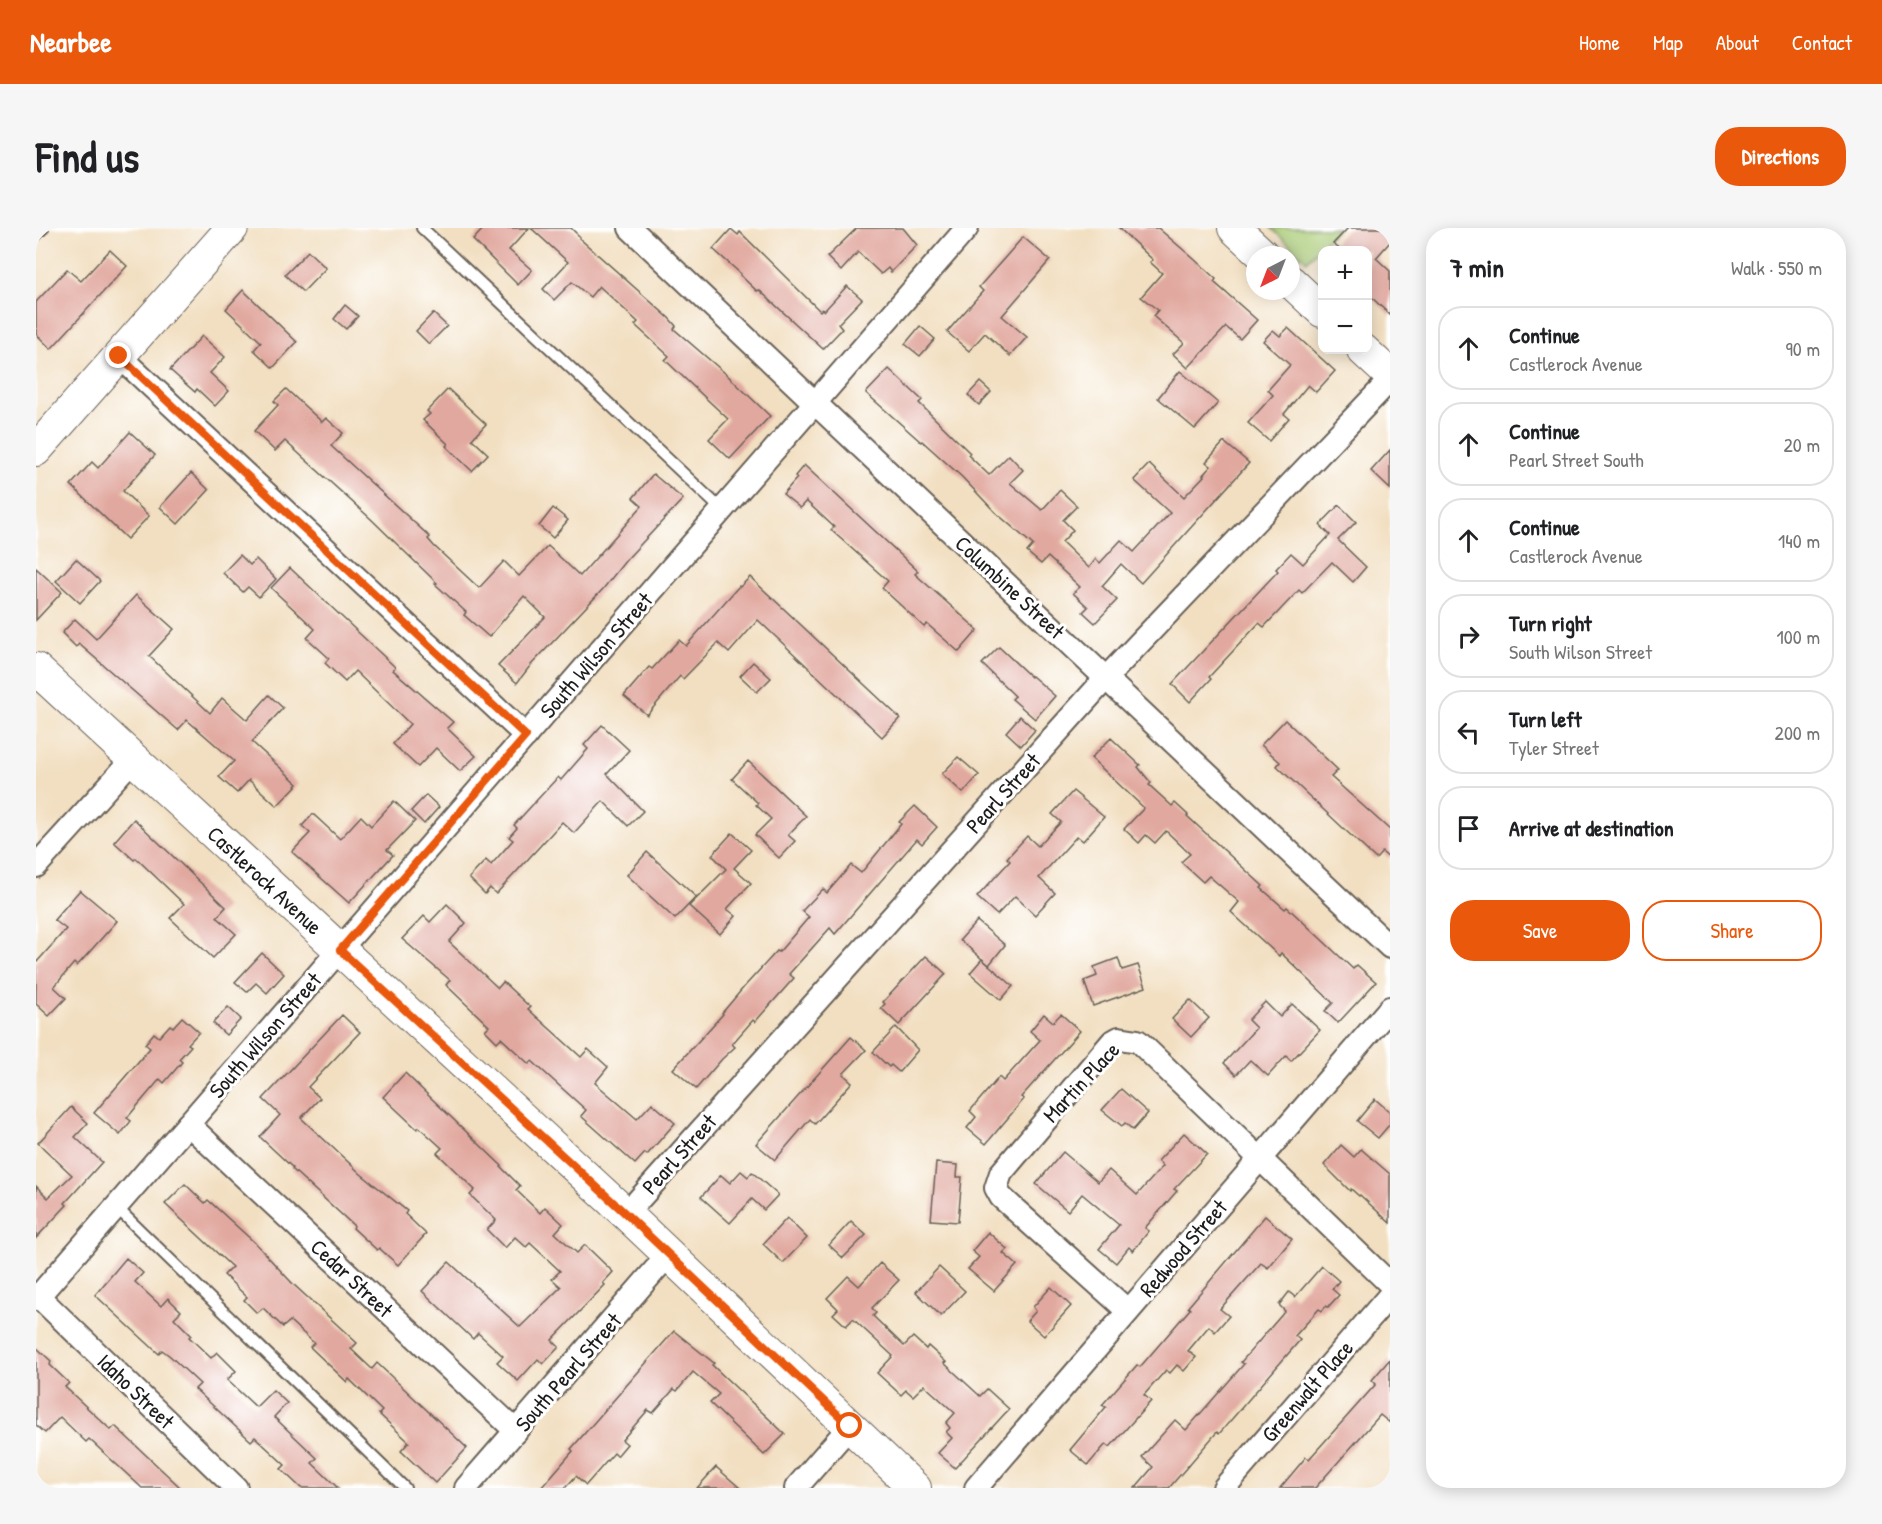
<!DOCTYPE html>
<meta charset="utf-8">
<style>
:root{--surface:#fff;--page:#f6f6f6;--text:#202124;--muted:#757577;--line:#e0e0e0;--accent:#ea580c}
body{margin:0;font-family:"Patrick Hand",sans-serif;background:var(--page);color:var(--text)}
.controls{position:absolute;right:18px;top:18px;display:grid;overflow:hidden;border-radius:12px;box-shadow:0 3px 15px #0003}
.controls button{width:54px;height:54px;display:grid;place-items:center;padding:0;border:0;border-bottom:2px solid var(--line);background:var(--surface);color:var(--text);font:30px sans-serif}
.compass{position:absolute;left:1210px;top:18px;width:54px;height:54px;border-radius:50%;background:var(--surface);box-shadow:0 3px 15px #0003;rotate:222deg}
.stop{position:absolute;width:18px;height:18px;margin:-14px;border:4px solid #ea580c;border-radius:50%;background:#fff}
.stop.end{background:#ea580c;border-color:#fff;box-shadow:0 2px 6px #0008}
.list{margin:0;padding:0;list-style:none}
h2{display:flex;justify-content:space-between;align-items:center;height:78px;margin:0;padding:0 24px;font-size:26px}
h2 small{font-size:20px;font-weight:400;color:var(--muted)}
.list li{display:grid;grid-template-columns:39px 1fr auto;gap:18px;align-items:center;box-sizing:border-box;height:84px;margin:0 12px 12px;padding:0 12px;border:2px solid var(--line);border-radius:24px}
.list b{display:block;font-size:22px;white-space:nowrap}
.list p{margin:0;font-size:20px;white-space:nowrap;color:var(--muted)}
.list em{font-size:20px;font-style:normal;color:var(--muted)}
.actions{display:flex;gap:12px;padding:18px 24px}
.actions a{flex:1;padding:14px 0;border:2px solid var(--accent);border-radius:24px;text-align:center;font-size:21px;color:var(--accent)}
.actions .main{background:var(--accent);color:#fff}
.icon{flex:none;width:33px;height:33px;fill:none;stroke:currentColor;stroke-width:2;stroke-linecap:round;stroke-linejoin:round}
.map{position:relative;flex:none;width:1354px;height:1260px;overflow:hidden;border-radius:24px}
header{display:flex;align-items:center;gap:36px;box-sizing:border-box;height:84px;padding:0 30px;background:var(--accent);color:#fff}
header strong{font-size:28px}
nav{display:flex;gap:33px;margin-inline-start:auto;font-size:21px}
.intro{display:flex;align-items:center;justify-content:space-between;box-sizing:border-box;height:144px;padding:0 36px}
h1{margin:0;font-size:42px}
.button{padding:15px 27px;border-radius:24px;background:var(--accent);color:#fff;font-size:21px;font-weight:700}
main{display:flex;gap:36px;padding:0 36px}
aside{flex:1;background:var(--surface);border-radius:24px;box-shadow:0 3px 15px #0003}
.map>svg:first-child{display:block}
.green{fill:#a9cb73;stroke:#627448;stroke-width:1.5}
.building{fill:#e1a89f}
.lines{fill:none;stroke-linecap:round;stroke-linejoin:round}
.lane-casing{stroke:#676056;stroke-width:14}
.street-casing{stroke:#676056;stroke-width:26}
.secondary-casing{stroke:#676056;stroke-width:34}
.lane{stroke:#fff;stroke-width:10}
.street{stroke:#fff;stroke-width:22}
.secondary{stroke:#fff;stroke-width:32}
.route{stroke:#ea580c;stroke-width:8}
.labels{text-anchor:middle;stroke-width:6;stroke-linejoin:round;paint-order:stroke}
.street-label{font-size:22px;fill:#1c1c1c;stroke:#fff}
</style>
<header>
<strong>Nearbee</strong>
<nav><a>Home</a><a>Map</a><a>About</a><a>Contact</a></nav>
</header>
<div class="intro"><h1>Find us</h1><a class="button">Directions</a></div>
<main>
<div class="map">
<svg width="1354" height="1260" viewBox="0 0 1354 1260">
<rect width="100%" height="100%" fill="#fff"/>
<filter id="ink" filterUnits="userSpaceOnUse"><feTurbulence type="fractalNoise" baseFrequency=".0167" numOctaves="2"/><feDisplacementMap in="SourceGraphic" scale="12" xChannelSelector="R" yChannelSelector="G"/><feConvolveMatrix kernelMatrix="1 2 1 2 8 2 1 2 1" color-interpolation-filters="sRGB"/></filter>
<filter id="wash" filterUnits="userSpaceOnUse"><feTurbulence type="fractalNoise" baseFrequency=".008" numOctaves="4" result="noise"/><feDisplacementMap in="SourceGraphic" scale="24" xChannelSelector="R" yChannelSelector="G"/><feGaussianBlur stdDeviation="1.35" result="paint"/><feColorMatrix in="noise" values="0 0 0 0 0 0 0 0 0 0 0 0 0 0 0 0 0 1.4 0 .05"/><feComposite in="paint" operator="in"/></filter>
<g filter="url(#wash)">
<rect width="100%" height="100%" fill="#f2dfc1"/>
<polygon class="green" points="1235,0 1302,0 1271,33"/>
<g id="blocks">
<g class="building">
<polygon points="448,0 493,0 473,22 496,42 482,57 437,12"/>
<polygon points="495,0 535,0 544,9 543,10 633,90 640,98 638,101 690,146 734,188 694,231 673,211 692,191 629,132 633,128 599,97 602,94 563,58 554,69 536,54 518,72 507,61 532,34"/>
<polygon points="821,0 867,0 881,17 855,44 852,40 845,46 822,24 805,43 791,29"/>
<polygon points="1083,0 1122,0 1158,31 1180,51 1178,54 1221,92 1204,111 1190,99 1152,140 1137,126 1148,115 1117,88 1122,82 1105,69 1126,45 1114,34 1117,32"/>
<polygon points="1312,0 1354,0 1354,14 1340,30 1354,43 1354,87 1332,66 1332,22 1305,22 1297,16"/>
<polygon points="695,1 702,7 704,4 784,83 786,81 788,83 811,58 826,71 802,96 806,101 787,121 723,62 721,63 704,47 705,46 677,21"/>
<polygon points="987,9 1014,32 966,88 991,109 974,128 949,105 933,123 911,104 947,63 943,59"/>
<polygon points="74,22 91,38 15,121 0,106 0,74 31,41 45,53"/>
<polygon points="272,23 290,40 267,64 249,47"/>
<polygon points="207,62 261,114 237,140 218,122 225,114 190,81"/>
<polygon points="309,77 322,88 310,101 298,91"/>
<polygon points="397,85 411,98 393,116 380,103"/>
<polygon points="884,98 899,111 884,128 869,116"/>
<polygon points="1252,100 1299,143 1280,164 1272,157 1248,186 1253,190 1233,213 1212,195 1237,167 1232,162 1254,137 1227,113 1237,102 1244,108"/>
<polygon points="166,108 189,129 174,145 193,163 179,178 161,161 159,164 134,142"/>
<polygon points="853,141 886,172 883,175 934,225 932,227 953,247 973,227 987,242 974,255 1006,282 1024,262 1041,278 1027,292 1037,302 1026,314 1053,340 1060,331 1064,335 1085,312 1098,324 1134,285 1098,252 1113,236 1148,269 1168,248 1167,247 1175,238 1170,234 1188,214 1213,235 1105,355 1085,336 1066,358 1081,372 1059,395 1047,384 1052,379 1037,365 1044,359 1012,329 1005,336 991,324 997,317 959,284 926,249 886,213 885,214 830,165"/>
<polygon points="1144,143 1182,175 1159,201 1122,170"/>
<polygon points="944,154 955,164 943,177 932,167"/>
<polygon points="250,161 286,194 290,190 307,205 295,218 394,309 392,311 398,318 443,360 468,333 483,348 512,318 544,348 606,278 597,270 617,246 647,271 590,332 567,361 494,438 481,455 462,438 509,389 488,368 453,409 428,387 430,384 399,356 401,355 335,291 249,213 239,223 218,203 242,177 238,173"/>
<polygon points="412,161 450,196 436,211 452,226 436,243 410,218 412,216 387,192 394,186 391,183"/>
<polygon points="94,204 119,227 87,263 113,288 91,311 35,257 56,234 62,240"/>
<polygon points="1354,222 1354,261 1335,243"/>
<polygon points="768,237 882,343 879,346 942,402 923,424 891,396 888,399 846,360 852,353 795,302 798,299 770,273 764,280 747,266 761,250 759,248"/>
<polygon points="155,245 173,262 142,296 124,279"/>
<polygon points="1303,277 1320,294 1302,312 1330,339 1317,354 1296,334 1266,365 1263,362 1228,399 1223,395 1173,449 1175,451 1154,474 1136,456 1242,343 1240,341 1255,325 1267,336 1294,307 1284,297"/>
<polygon points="517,280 532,292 517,310 503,298"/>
<polygon points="204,327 214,337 220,331 240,351 223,369 212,359 207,364 187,345"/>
<polygon points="40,331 64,353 44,375 20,353"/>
<polygon points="0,340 26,364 0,392"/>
<polygon points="254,340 359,439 357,442 417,494 411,500 440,528 424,543 400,520 382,539 357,516 374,496 319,443 309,454 289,435 293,430 271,410 279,401 235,360"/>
<polygon points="714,349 864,490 846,509 722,392 693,425 682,415 647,451 644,448 611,487 588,468 613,439 616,441 643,412 650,418 703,358 704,359"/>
<polygon points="100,367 138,401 113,428 174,485 186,470 211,492 233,467 247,480 216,514 262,556 241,578 213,552 201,565 183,549 198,533 151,492 142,502 43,416 40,419 26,405 39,391 60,411"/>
<polygon points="963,419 995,449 996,448 1019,468 999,491 976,471 979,468 946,436"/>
<polygon points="717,434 735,450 721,464 704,448"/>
<polygon points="984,488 999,502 985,518 970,504"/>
<polygon points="1249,492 1302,542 1295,549 1354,602 1354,631 1346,624 1340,631 1241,538 1244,534 1225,517"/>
<polygon points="566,497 593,522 571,546 607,583 592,598 567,573 538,605 526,594 460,666 454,660 449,666 433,650 450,632 455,637 477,612 473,609 481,600 478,597 522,549 525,552 552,521 548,517"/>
<polygon points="1075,510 1104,537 1102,539 1115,555 1113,557 1136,578 1139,575 1152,587 1151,588 1227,658 1225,660 1249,681 1251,679 1317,741 1321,737 1340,754 1302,795 1289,783 1297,775 1245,725 1243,728 1195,684 1203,674 1173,648 1167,654 1145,634 1154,626 1130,603 1119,615 1110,607 1103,615 1088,601 1108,580 1055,530"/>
<polygon points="922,529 943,547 927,565 906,546"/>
<polygon points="712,533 770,588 752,607 759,613 743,630 719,607 735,591 720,577 722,575 696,551"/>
<polygon points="1037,563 1068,589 1047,613 1041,608 1003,650 1019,665 999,687 979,668 961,687 941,669 974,633 971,630 991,608 1002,618 1025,594 1016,586"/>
<polygon points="390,567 403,579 388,596 375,583"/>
<polygon points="358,573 379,593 351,622 357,627 313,675 256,624 274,605 266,598 277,586 304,611 325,588 335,598"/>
<polygon points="879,578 901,599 886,616 881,611 799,706 794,700 753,746 758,750 719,794 717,792 696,816 699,819 686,831 660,861 637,841 687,786 686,785 708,759 741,723 743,724 773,689 766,683 787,661 791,665 815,637 825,645 865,596 863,594"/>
<polygon points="98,591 190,679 181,689 200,706 177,730 134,690 148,676 100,630 98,632 78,614"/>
<polygon points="696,605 715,622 698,640 715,655 691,681 700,688 684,706 653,678 690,641 676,627"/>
<polygon points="611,624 660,669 639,691 591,647"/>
<polygon points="44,662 81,693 41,738 38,735 18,759 30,770 13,788 0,776 0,735 30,701 18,692"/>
<polygon points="411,676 430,695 413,714 462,760 467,754 494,779 492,781 545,829 552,821 572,839 559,855 601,891 616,875 639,895 611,927 609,925 599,936 545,888 550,882 496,833 493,836 465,810 461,814 449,802 453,798 410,757 414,752 366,711 388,688 394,694"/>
<polygon points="941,693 969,717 953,737 924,712"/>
<polygon points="226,725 248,746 231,765 220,755 211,764 199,754"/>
<polygon points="890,728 910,746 863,797 845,780 849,776 847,774"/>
<polygon points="1082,730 1086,742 1102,737 1110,759 1057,778 1048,753 1061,748 1058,739"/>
<polygon points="946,731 977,758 965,772 934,745"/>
<polygon points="1154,772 1173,790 1155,809 1136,791"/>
<polygon points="1229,774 1244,789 1256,776 1284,802 1255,833 1250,828 1232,848 1214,832 1200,847 1188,835 1220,800 1212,792"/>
<polygon points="192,779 205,791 190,807 177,795"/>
<polygon points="1008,786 1017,794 1025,786 1044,803 985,869 988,871 950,916 931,900 940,889 934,883 963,849 967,853 1004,812 994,803"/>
<polygon points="306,787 324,804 272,859 284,870 265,890 325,946 371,983 369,986 390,1006 362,1037 343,1020 341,1022 317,1000 318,998 256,941 257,940 224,909 244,887 227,871"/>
<polygon points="146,789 163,804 152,816 155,818 143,831 146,834 128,855 124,851 91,890 95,893 84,907 58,885 114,820 109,816 118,805 123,809 134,797 137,799"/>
<polygon points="860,799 882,822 863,844 855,837 853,839 837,824"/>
<polygon points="815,809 830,822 807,846 816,854 779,896 774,891 739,932 720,916"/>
<polygon points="369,845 466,938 465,939 484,958 480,962 504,985 509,979 527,996 519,1005 541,1025 549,1017 577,1044 567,1055 569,1057 516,1112 523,1119 507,1136 502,1131 482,1153 461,1134 467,1128 442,1105 437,1111 386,1063 413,1034 484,1099 525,1059 516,1051 524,1043 494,1015 490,1019 479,1009 469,1020 451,1002 460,992 434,967 439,962 401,925 406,920 383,899 381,901 347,869"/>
<polygon points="1085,861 1112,885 1097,902 1089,895 1086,898 1066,882"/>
<polygon points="1339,871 1354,884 1354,896 1342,910 1321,893"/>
<polygon points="35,879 52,895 39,909 66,934 29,975 31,977 0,1010 0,958 12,970 36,947 2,915"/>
<polygon points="1148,905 1171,926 1138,961 1141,963 1109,1000 1113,1003 1097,1023 1093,1019 1080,1035 1063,1021 1083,997 1046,966 1032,983 1000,956 1027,924 1062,954 1073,942 1101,967 1127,938 1122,933"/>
<polygon points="1305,917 1318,929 1325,921 1354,946 1354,995 1324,967 1323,968 1315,961 1314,963 1288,937"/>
<polygon points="900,935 922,937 921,949 926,949 922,994 895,992"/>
<polygon points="705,943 712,949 716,944 742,967 728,982 716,971 694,995 665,969 685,947 694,955"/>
<polygon points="149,956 169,975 172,972 219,1015 257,1056 321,1115 315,1121 336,1141 341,1135 431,1220 399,1255 365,1223 373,1214 343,1186 346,1183 313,1151 311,1154 274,1119 278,1115 254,1093 247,1099 227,1080 221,1085 208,1072 211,1069 188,1047 196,1039 129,976"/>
<polygon points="1229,988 1256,1011 1232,1040 1225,1035 1184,1081 1193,1088 1179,1104 1173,1098 1152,1123 1160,1129 1148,1143 1141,1137 1134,1145 1130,1142 1108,1167 1115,1173 1074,1219 1070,1216 1052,1237 1034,1222 1070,1179 1066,1177 1101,1137 1104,1139 1154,1081 1152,1079"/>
<polygon points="751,990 771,1010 747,1035 727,1016"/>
<polygon points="815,993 830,1007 807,1030 793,1017"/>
<polygon points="952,1004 971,1021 967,1025 981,1037 958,1063 932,1041 943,1029 936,1023"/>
<polygon points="90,1030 107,1045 99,1054 125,1078 132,1070 145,1083 138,1090 155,1107 153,1109 175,1130 181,1124 200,1143 191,1152 220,1179 237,1162 251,1175 238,1189 281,1230 276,1235 302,1260 265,1260 245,1241 249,1237 219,1209 215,1213 159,1161 164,1156 134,1128 126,1122 123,1126 59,1067"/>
<polygon points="844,1035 863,1052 836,1080 840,1085 837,1088 868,1118 877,1109 890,1121 892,1118 910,1134 908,1135 944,1168 951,1161 973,1181 919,1240 902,1225 916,1210 910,1204 914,1200 910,1195 919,1185 888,1157 877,1168 870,1162 865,1167 841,1145 857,1128 817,1091 810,1098 797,1086 802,1081 791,1070 812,1048 823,1058"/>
<polygon points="1286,1038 1303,1053 1296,1061 1303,1067 1292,1079 1290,1078 1286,1083 1283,1081 1259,1108 1264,1112 1183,1206 1181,1204 1133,1260 1099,1260 1117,1239 1106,1229 1139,1192 1150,1202 1208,1136 1205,1134 1249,1083 1243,1077 1253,1064 1259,1069"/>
<polygon points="903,1039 929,1063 905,1088 880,1064"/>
<polygon points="1015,1059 1035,1078 1008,1108 991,1093 1000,1083 997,1079"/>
<polygon points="638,1103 678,1135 676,1137 749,1206 728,1227 674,1175 683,1166 657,1144 641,1163 638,1161 617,1185 612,1182 586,1212 591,1216 581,1228 578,1225 550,1257 540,1248 529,1260 505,1260 537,1223 535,1221"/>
<polygon points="0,1119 15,1133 14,1137 33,1155 29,1159 75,1202 79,1198 145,1260 106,1260 53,1211 50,1214 24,1189 9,1205 0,1197"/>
<polygon points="1354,1131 1354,1195 1344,1187 1279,1260 1244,1260 1270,1229 1273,1231 1340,1156 1336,1152"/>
<polygon points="680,1239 704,1260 661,1260"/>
</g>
</g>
</g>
<g filter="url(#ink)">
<use href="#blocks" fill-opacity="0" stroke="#676056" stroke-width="1.5"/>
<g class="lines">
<defs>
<g id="lane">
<polyline points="386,0 686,282"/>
<polyline points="0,7 7,0"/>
<polyline points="80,979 369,1260"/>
</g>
<g id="street">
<polyline points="594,0 1354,719"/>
<polyline points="83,128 490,508"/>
<polyline points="0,638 97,531"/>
<polyline points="152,896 480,1203"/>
<polyline points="590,986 1070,450 1354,152"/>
<polyline points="0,1066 200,1260"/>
<polyline points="0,1071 931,0"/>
<polyline points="1092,1083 965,969 960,960 965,945 1076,814 1083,810 1102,813 1354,1056"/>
<polyline points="430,1260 632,1027"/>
<polyline points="760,1260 814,1198"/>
<polyline points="940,1260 1354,780"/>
<polyline points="1188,1260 1354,1067"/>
</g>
<g id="secondary">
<polyline points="1198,0 1227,27"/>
<polyline points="1255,54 1286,83"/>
<polyline points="1327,122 1354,147"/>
<polyline points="0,222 196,0"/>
<polyline points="0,441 590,986 879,1260"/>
</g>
</defs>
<use href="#lane" class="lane-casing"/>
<use href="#street" class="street-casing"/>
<use href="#secondary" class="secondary-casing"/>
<use href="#lane" class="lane"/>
<use href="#street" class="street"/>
<use href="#secondary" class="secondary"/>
</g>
</g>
<g class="lines" filter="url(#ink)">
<polyline class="route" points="83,128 490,508 304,722 590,986 814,1198"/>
</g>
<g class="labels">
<g class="street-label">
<text transform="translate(974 359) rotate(43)" y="8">Columbine Street</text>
<text transform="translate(560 427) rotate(-49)" y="8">South Wilson Street</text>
<text transform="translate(967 565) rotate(-48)" y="8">Pearl Street</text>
<text transform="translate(229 652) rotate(43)" y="8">Castlerock Avenue</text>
<text transform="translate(229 807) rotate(-49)" y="8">South Wilson Street</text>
<text transform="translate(1045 854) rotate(-47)" y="8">Martin Place</text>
<text transform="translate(643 926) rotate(-48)" y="8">Pearl Street</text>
<text transform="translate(1147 1020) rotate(-49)" y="8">Redwood Street</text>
<text transform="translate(316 1050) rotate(43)" y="8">Cedar Street</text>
<text transform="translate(532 1144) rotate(-49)" y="8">South Pearl Street</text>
<text transform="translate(100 1163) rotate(44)" y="8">Idaho Street</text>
<text transform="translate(1271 1163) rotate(-49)" y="8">Greenwalt Place</text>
</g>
</g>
</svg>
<div class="controls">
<button>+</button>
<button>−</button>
</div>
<svg class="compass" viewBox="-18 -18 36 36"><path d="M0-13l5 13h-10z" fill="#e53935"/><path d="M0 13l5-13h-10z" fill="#757577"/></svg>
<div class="stop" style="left:814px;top:1198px"></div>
<div class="stop end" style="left:83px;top:128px"></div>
</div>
<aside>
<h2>7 min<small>Walk · 550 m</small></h2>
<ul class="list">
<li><svg class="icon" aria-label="ahead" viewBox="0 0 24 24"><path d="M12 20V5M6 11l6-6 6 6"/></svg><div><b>Continue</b><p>Castlerock Avenue</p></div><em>90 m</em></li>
<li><svg class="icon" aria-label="ahead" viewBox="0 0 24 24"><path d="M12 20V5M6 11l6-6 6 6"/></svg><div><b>Continue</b><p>Pearl Street South</p></div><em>20 m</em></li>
<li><svg class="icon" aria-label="ahead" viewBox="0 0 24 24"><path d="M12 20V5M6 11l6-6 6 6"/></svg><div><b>Continue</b><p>Castlerock Avenue</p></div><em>140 m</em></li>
<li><svg class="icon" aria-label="right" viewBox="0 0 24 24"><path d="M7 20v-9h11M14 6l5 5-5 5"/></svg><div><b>Turn right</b><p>South Wilson Street</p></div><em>100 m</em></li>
<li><svg class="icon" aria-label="left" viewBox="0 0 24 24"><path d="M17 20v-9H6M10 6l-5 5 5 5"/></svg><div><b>Turn left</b><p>Tyler Street</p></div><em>200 m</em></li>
<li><svg class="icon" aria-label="arrive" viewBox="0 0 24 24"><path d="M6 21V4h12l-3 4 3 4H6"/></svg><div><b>Arrive at destination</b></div></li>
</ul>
<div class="actions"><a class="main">Save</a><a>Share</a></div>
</aside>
</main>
